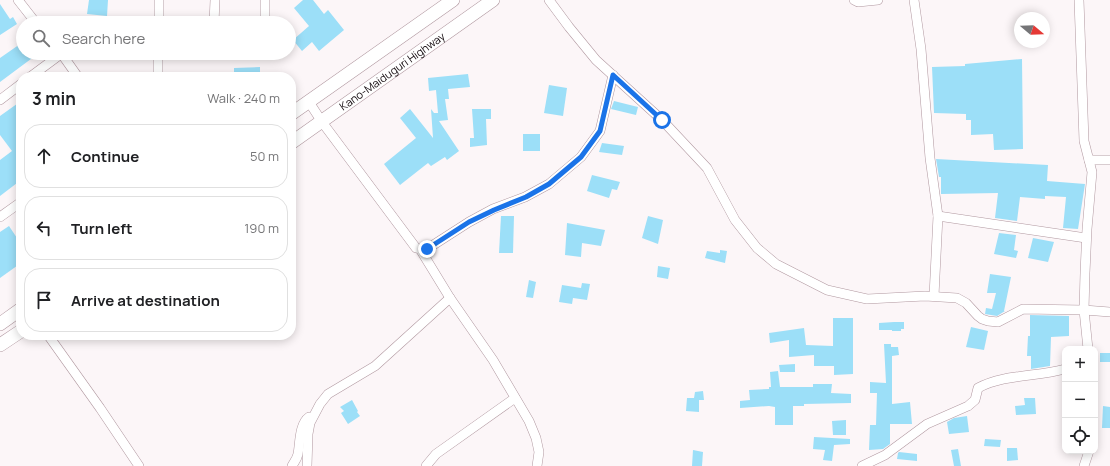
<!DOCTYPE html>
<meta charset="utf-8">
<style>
:root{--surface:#fff;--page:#f6f6f6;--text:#202124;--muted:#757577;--line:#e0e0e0}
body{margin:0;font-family:Manrope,sans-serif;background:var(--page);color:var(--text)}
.controls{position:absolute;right:12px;bottom:12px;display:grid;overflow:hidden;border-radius:8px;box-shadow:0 2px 10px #0003}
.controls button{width:36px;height:36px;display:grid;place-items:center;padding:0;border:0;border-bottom:1px solid var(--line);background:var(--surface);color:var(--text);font:20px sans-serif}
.compass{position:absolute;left:1014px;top:12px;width:36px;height:36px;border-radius:50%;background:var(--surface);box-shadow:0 2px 10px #0003;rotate:109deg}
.stop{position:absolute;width:12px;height:12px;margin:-9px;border:3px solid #1a73e8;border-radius:50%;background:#fff}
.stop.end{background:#1a73e8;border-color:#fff;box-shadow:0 1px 4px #0008}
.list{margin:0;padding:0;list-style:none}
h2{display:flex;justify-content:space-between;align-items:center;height:52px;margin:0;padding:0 16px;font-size:17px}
h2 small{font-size:13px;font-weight:400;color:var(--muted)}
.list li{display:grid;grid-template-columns:26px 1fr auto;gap:12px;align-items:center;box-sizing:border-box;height:64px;margin:0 8px 8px;padding:0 8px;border:1px solid var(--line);border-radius:16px}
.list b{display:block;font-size:15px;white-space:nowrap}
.list em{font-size:13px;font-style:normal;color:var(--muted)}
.icon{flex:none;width:22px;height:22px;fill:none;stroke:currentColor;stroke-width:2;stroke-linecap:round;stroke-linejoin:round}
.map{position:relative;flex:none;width:1110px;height:466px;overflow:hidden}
.search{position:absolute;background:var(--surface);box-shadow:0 2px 10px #0003;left:16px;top:16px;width:280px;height:44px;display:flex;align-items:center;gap:10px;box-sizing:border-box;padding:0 14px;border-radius:22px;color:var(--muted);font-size:15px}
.panel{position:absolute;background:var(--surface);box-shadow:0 2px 10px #0003;left:16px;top:72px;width:280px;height:268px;border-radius:16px}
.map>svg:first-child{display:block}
.building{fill:#9cdff8}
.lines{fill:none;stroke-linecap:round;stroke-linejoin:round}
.minor-casing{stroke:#b198a0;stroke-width:10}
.highway-casing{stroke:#b198a0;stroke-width:14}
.minor{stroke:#fff;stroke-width:9}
.highway{stroke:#fff;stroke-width:13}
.route{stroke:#1a73e8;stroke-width:5}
.labels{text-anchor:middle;stroke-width:3;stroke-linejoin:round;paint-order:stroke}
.street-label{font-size:11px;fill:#150c10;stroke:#fff}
</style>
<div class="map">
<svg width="1110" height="466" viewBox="0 0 1110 466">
<rect width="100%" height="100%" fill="#fcf6f8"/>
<g class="building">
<polygon points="89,0 108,0 107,16 87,14"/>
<polygon points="303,0 313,0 324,14 328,10 344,30 319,51 312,42 302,51 293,40 309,26 294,8"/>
<polygon points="0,4 10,19 13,17 17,24 0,35"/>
<polygon points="23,42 23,53 39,53 0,82 0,58"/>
<polygon points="1022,59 1023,149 994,150 993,134 971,135 971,120 966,120 966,114 934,113 932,67 965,66 965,64"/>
<polygon points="260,67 260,77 234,77 234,68"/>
<polygon points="468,74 470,87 448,89 449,99 445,99 448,120 439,121 459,151 447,160 445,157 431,166 428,163 400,185 384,164 416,138 400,118 410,109 433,138 431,109 434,113 438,113 436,90 429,91 428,78"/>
<polygon points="549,85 567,88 563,116 544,113"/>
<polygon points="21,101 21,180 0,196 0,160 12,151 0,135 0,116"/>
<polygon points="614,101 638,107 636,115 611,109"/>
<polygon points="472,109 491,109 491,119 486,119 487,145 470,147 470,138 474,138"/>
<rect x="523" y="134" width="17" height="17"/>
<polygon points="602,143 624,146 622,155 599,152"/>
<polygon points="936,159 1048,165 1047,181 1085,184 1078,229 1063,228 1066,197 1045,196 1045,199 1020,197 1017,221 995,218 998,193 941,194 941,177 939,177"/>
<polygon points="592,175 620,182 617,190 612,189 609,198 587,191"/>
<polygon points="501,216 514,216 513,253 499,253"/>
<polygon points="648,216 663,220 658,244 642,238"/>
<polygon points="567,223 605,230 601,246 582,243 581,257 565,255"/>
<polygon points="9,226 21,244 21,263 0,278 0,232"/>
<polygon points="999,233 1016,235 1014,250 1018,251 1016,258 994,254"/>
<polygon points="1033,238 1054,242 1048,262 1028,258"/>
<polygon points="720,250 727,251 725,263 705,258 707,251 720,253"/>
<polygon points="658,266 670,268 668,279 657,277"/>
<polygon points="990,274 1011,277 1004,311 1005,311 997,316 985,314 986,308 992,309 996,293 987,293"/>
<polygon points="529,280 536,282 533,298 526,297"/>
<polygon points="582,283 590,284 587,300 573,298 572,304 559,302 562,285 581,288"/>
<polygon points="1030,315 1069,316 1069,336 1051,337 1050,366 1031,369 1031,356 1027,356 1028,336 1030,336"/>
<polygon points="833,318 853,318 853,374 834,375 834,366 814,366 814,355 789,357 789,340 770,343 769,333 804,328 806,345 833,346"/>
<polygon points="894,322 904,322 904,329 901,329 901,331 892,331 892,330 879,330 879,323"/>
<polygon points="971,327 988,331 984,350 966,347"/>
<polygon points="884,344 891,344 891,347 898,347 899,355 892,356 892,404 910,402 912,424 890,424 890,444 883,449 869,450 870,425 876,425 877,393 870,393 870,382 886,383"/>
<rect x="1100" y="353" width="10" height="9"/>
<polygon points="795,364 795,372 780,372 779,365"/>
<polygon points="778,371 780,387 813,387 813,384 832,384 831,393 851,394 851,403 804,404 804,406 793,406 793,425 775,425 775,407 769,406 740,408 740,401 750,400 749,390 769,389 769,387 771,387 770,372"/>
<polygon points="703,391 704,400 699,400 699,412 686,411 687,398 694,398 695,392"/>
<polygon points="1024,398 1035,398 1036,414 1016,415 1015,406 1025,405"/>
<polygon points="352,400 358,411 357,412 360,416 348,424 341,413 344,411 340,407"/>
<polygon points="1103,406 1110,407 1110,428 1102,428"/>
<polygon points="967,416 969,432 949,434 947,422 954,418"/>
<polygon points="846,420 846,435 833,435 832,421"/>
<polygon points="814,437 850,439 850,444 834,445 832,461 823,460 825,450 813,449"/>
<polygon points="985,439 1001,440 1000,447 984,446"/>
<polygon points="1007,448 1017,448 1018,460 1007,461"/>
<polygon points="958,449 961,466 954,466 951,450"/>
<polygon points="693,450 703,452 702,466 692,466"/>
<polygon points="899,452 917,454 917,461 897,459 898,453"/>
</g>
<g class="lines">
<defs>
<g id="minor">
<polyline points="18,0 36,23"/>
<polyline points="265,0 265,23"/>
<polyline points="549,0 569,27 596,60 662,120 707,168 735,220 757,248 776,264 827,290 867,299 925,296 957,298 966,303 978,316 982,319 988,321 998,322 1023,309 1084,310 1110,312"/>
<polyline points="854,0 858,2 878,0"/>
<polyline points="914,0 921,49 930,158 938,216 934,296"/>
<polyline points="1079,0 1084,141 1092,172 1087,229 1085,273 1084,310 1088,349"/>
<polyline points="159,23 159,0"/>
<polyline points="214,23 215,0"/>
<polyline points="61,53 78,77"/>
<polyline points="158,53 158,77"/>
<polyline points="30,77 61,54"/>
<polyline points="0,100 21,84"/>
<polyline points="309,102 322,122 416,248 420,249 427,249 469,222 493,209 525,197 549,184 581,157 600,131 613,75"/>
<polyline points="1089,160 1110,160"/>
<polyline points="938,216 1086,238"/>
<polyline points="0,217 21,202"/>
<polyline points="420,249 450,298 493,360 529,421 536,438 539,452 537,466"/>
<polyline points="48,335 100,408 139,466"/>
<path d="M292 466C294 462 297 459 298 454 300 444 299 424 309 417"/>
<polyline points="307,466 308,434 310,423 320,404 328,394 375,366 450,298"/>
<polyline points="426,466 436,454 515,398"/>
<path d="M862 466 885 455 927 424 968 406 975 400 978 388C1004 374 1037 377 1065 369"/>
<polyline points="1084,466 1089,451"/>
</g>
<g id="highway">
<polyline points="291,114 453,0"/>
<path id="s1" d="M291 143 493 0"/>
<polyline points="0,324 21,309"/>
<polyline points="0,345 21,331"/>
</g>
</defs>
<use href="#minor" class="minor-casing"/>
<use href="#highway" class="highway-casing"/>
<use href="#minor" class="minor"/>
<use href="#highway" class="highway"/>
</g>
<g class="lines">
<polyline class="route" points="427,249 469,222 494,210 526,197 549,184 581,157 600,131 613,75 662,120"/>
</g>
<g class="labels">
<g class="street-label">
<text dy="4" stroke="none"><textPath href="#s1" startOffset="124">Kano-Maiduguri Highway</textPath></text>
</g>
</g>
</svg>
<div class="controls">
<button>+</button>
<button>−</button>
<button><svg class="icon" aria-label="locate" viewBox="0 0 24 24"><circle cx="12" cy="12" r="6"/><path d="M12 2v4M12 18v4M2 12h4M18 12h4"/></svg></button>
</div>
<svg class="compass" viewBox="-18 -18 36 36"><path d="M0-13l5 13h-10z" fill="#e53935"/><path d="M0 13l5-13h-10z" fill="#757577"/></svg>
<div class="stop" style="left:662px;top:120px"></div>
<div class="stop end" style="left:427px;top:249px"></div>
<div class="search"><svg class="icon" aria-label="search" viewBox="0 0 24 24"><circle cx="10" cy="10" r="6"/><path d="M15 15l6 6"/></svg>Search here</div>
<section class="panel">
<h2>3 min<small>Walk · 240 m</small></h2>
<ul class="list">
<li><svg class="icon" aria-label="ahead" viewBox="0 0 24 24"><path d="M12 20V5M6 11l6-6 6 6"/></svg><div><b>Continue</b></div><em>50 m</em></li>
<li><svg class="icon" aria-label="left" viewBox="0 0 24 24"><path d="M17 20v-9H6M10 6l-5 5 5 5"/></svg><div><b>Turn left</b></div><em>190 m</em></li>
<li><svg class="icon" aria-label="arrive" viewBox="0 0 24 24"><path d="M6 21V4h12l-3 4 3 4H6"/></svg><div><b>Arrive at destination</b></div></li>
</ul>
</section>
</div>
